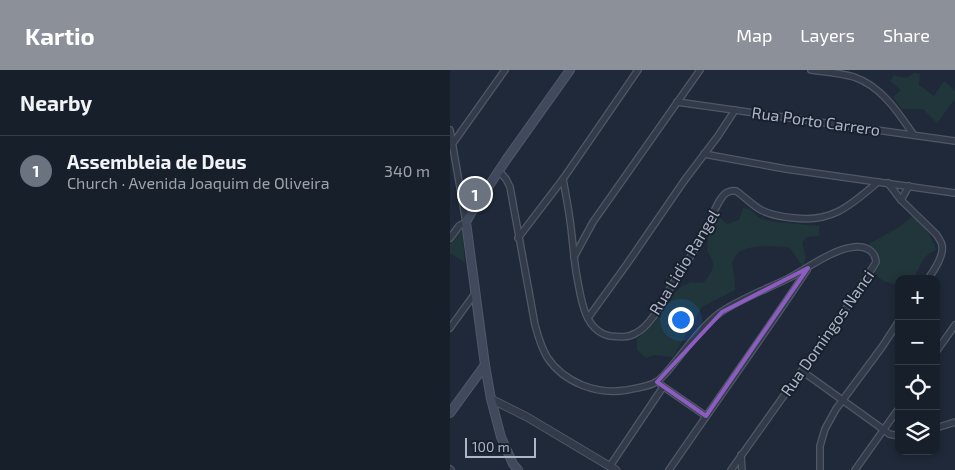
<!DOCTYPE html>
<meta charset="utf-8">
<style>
:root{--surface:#171f2b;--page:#202733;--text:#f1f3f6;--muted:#9ea2a9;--line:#363d47;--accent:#8c9099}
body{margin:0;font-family:"Exo 2",sans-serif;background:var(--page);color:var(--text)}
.controls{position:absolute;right:15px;bottom:15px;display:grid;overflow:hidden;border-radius:10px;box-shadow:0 2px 8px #0003}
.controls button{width:45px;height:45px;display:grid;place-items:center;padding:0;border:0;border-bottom:1px solid var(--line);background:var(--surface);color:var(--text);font:25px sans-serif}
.scale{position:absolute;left:15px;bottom:12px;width:71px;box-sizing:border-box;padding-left:5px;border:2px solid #adb5c6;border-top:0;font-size:14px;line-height:18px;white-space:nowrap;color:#adb5c6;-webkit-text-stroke:4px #18202e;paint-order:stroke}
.you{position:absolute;left:230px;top:249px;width:18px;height:18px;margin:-12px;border:4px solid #fff;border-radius:50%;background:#1a73e8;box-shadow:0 0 0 8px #1a73e833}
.badge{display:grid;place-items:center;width:32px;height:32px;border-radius:50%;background:var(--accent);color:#fff;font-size:16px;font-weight:700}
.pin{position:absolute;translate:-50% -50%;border:2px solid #fff;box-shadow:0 1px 5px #0006}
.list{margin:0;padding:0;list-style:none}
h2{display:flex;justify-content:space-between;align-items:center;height:65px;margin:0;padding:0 20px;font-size:21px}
h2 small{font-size:16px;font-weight:400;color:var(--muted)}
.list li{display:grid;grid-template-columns:32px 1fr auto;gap:15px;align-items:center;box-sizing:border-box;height:70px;padding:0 20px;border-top:1px solid var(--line)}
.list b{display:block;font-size:19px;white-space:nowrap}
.list p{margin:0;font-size:16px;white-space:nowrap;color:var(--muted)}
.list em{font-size:16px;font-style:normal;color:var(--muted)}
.icon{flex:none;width:28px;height:28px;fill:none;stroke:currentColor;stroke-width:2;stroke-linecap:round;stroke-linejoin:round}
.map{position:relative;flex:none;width:505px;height:400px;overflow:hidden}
header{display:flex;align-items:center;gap:30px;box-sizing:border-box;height:70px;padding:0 25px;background:var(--accent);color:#fff}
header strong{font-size:24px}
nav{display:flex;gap:28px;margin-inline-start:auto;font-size:18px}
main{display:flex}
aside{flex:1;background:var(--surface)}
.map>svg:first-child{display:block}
.green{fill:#21363a}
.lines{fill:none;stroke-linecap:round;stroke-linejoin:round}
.minor-casing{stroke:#505867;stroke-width:8}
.tertiary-casing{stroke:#505867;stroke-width:9}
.secondary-casing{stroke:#505867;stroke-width:10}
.minor{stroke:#333b4a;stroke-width:5.5}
.tertiary{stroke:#333b4a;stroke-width:7}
.secondary{stroke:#41495d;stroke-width:8}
.marked{fill:none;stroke:#8c5cc1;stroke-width:4;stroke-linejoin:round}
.labels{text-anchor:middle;stroke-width:4;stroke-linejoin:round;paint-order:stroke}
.street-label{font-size:16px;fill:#adb5c6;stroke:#18202e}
</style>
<header>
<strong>Kartio</strong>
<nav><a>Map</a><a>Layers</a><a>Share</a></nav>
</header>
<main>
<aside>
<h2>Nearby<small></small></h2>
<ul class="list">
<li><span class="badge" style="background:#6b7280">1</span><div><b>Assembleia de Deus</b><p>Church · Avenida Joaquim de Oliveira</p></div><em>340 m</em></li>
</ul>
</aside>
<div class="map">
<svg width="505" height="400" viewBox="0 0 505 400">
<rect width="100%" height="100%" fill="#1f2939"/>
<g class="green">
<path d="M464 3 470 4 469 15 484 26 494 11 505 21V29L487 53 473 39H452L443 27 451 20 440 11 444 5C453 8 457 9 464 3Z"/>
<path d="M293 138 300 139 309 148 325 152 369 156V166L357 167 352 172 356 187 353 197 340 178C327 176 298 174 288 183 285 185 284 190 282 193L285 210V220L252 237 223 287 204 285 196 288 187 280V269L203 255 221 226 231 217 241 212 253 213C263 202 267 194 257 181L258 160 269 147 277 154 289 150Z"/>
<path d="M463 146C473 157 483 165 486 180 468 188 473 196 462 209H449V215C439 214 426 210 423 198 422 194 423 190 423 186L420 185 415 179 419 174 449 157Z"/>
<polygon points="12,156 15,193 0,183 0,173"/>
</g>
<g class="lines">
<defs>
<g id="minor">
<path d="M361 0C375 2 391 3 404 7 431 16 448 42 463 64"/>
<polyline points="227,32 505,71"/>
<polyline points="0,60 16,152 9,156 0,168"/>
<polyline points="1,76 55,0"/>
<polyline points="254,84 336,99 505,123"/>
<path d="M49 101 56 109 60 117 85 255C88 266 91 277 97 287 114 313 147 325 177 320 186 318 198 317 206 312 213 308 220 298 225 292 239 275 253 255 271 242 292 228 317 219 339 208 358 198 383 179 404 177 415 176 425 180 426 192L407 223 281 400"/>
<path d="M113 109C116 125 119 141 121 158 123 174 124 191 127 207 131 228 134 261 160 266 169 267 178 268 186 263 202 255 213 230 222 215 234 197 246 179 256 160 261 150 267 130 276 123 279 121 282 120 286 121 295 127 302 135 311 140 321 145 332 147 344 148 382 153 401 135 428 112"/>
<path d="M438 113 451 130 486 164C488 167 491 171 492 175 494 186 484 200 478 209"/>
<polyline points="451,130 459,116"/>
<polyline points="68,168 113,109 188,0"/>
<polyline points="124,187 143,152 250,0"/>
<polyline points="138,248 177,194 234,111 268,66 285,40"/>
<polyline points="0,258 26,222"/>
<polyline points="486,282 505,255"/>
<polyline points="352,301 434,360 439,364 449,366"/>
<polyline points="211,315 256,346"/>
<polyline points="486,358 505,352"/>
<polyline points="291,385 292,400"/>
<polyline points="160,396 213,317"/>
<polyline points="0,399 1,400"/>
<path d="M219 400C265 333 312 268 357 200"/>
<polyline points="370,400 370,376 375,359 386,339 432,277 449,251"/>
<polyline points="405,400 449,338"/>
</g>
<polyline id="tertiary" points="41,329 77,347 166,400"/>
<g id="secondary">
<polyline points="0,343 35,295"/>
<polyline points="68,400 63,394 51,367 41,329 35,295 16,152 21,143 56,90 120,0"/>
</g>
</defs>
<use href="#minor" class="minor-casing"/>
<use href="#tertiary" class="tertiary-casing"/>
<use href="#secondary" class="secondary-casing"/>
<use href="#minor" class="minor"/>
<use href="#tertiary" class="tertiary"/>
<use href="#secondary" class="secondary"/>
</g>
<path class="marked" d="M358 198 256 346 207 312 272 242Z"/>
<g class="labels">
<g class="street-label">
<text transform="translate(366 51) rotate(8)" y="6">Rua Porto Carrero</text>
<text transform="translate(234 192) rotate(-59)" y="6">Rua Lidio Rangel</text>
<text transform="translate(377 263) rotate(-55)" y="6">Rua Domingos Nanci</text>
</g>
</g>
</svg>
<div class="controls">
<button>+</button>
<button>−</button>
<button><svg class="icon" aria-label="locate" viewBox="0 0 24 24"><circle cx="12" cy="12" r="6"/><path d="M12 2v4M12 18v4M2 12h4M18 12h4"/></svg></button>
<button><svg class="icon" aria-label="layers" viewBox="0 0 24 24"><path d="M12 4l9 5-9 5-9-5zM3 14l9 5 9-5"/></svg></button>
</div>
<div class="scale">100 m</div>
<div class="you"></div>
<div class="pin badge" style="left:25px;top:124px;background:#6b7280">1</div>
</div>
</main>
